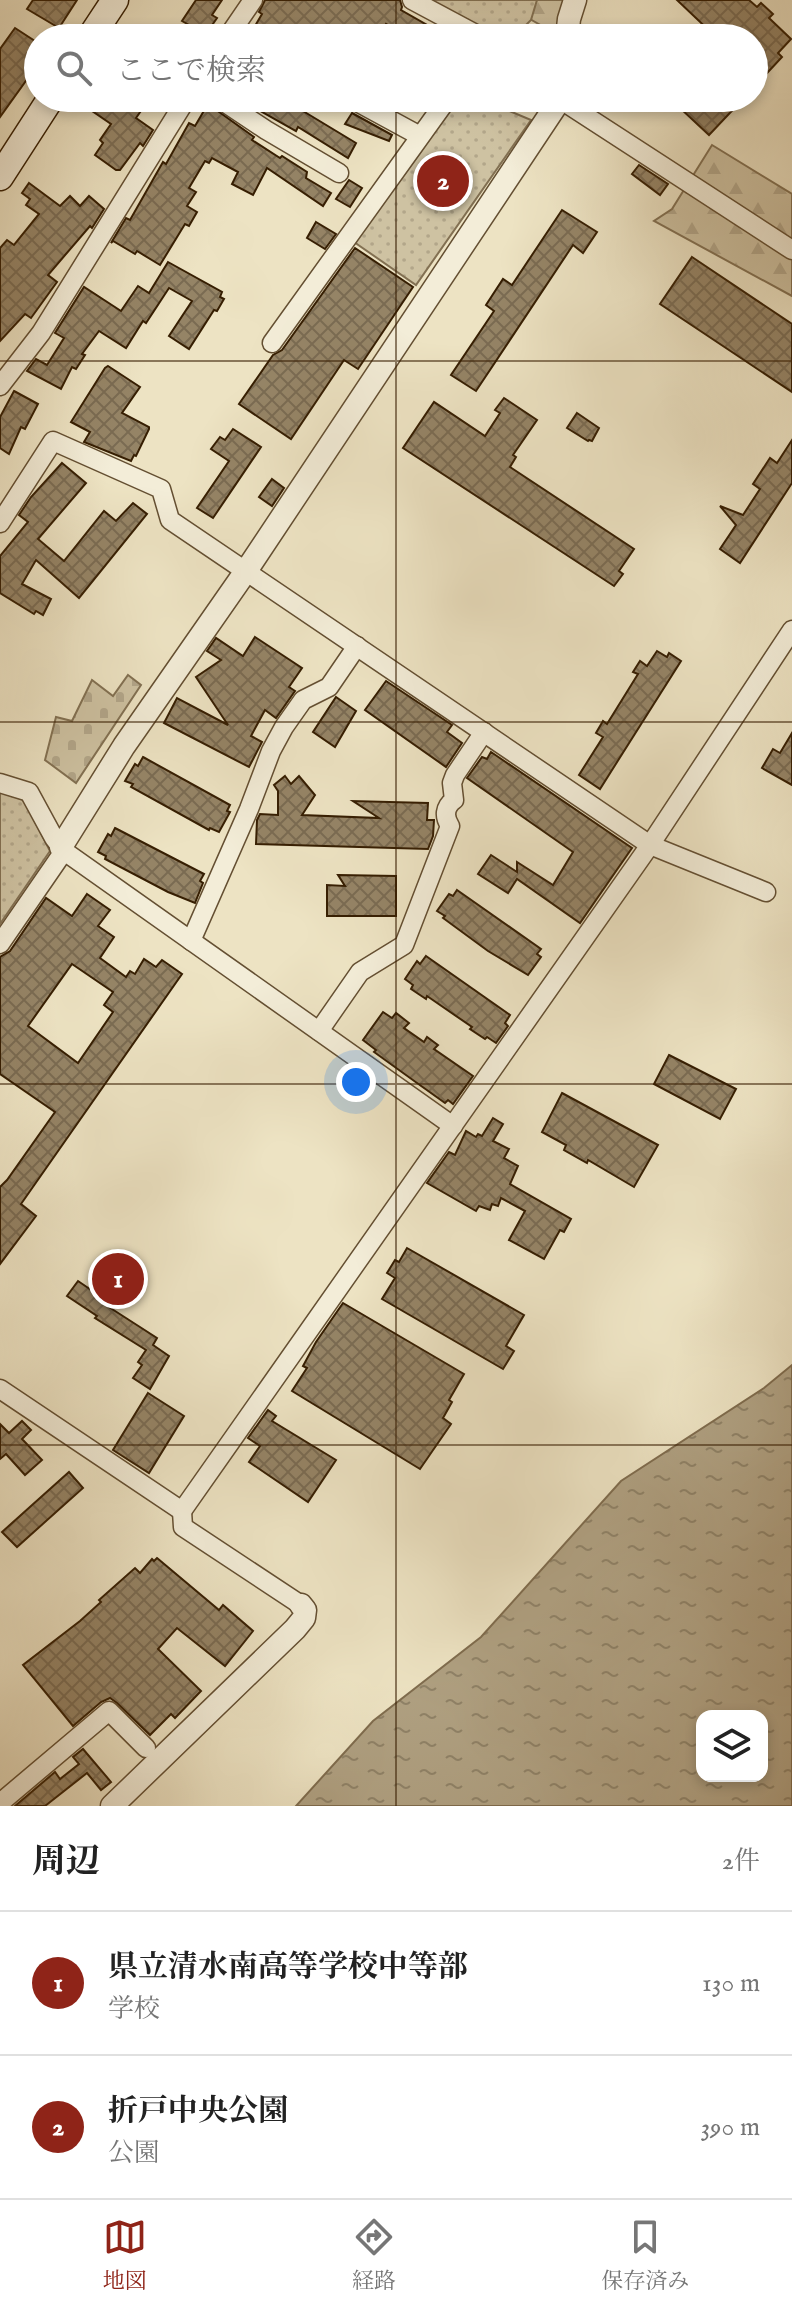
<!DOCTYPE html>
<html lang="ja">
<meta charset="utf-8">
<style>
:root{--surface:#fff;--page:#f2f2f2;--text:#222;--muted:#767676;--line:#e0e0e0;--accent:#8f2418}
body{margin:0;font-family:"IM FELL English","Noto Serif JP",serif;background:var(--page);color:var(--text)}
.controls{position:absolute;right:24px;bottom:24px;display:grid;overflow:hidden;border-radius:16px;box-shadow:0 4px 12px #0003}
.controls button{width:72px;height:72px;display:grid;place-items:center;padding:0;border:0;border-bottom:2px solid var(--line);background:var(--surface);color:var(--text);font:40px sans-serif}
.you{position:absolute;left:356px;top:1082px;width:28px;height:28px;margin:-20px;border:6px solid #fff;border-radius:50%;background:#1a73e8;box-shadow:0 0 0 12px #1a73e833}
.badge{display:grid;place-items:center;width:52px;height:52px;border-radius:50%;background:var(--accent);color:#fff;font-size:26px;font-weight:700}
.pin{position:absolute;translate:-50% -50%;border:4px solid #fff;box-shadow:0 2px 8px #0006}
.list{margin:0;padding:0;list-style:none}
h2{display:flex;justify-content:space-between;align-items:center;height:104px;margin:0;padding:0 32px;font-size:34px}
h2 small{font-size:26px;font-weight:400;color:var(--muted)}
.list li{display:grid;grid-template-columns:52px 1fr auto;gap:24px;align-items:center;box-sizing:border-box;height:144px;padding:0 32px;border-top:2px solid var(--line)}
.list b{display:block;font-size:30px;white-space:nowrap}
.list p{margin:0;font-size:26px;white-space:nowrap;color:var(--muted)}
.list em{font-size:26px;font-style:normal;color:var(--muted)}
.icon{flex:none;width:44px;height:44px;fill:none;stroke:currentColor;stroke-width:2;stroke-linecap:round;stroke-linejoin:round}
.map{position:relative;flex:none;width:792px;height:1806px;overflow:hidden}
.search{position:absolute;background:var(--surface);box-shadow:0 4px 12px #0003;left:24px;right:24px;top:24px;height:88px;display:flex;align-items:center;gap:20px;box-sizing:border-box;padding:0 28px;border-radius:44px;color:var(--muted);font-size:30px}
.sheet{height:392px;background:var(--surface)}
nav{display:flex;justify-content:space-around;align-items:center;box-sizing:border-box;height:112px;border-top:2px solid var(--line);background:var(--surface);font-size:22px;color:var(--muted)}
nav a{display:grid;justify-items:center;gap:4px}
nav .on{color:var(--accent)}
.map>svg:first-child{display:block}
.forest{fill:url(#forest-firs);stroke:#827052;stroke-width:2}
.cemetery{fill:url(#cemetery-stones);stroke:#827052;stroke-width:2}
.park{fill:url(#park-dots);stroke:#827052;stroke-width:2}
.water{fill:url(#water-ripples);stroke:#7f6c4e;stroke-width:2;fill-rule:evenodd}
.building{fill:url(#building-cross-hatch);stroke:#361e02;stroke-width:2;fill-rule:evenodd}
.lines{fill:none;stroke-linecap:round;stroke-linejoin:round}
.minor-casing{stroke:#644f32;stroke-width:21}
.tertiary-casing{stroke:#644f32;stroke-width:25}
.secondary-casing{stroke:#361e02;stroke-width:29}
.minor{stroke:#f3edd8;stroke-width:18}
.tertiary{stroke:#f3edd8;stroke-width:22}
.secondary{stroke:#f3edd8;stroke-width:26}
.grid{fill:none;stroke:#361e02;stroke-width:2;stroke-opacity:0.55}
</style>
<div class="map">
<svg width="792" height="1806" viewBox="0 0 792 1806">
<defs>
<pattern id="forest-firs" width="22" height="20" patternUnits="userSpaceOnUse" patternTransform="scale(2)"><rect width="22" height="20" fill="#cec2a2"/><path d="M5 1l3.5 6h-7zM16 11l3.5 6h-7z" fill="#b2a68a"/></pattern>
<pattern id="cemetery-stones" width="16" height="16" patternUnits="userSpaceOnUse" patternTransform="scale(2)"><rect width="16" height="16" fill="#cec2a2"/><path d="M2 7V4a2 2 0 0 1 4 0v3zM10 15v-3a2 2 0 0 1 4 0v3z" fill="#b2a68a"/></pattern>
<pattern id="park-dots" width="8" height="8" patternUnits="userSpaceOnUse" patternTransform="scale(2)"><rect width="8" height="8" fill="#cec2a2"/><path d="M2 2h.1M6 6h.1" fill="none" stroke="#b2a68a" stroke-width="1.8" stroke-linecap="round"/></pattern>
<pattern id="water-ripples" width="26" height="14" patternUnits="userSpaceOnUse" patternTransform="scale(2)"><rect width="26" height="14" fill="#afa081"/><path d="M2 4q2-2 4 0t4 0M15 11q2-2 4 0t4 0" fill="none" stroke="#8f8267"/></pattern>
<pattern id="building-cross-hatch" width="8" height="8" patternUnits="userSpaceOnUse" patternTransform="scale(2)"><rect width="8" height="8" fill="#958466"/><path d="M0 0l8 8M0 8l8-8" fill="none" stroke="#7a6b52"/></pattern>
</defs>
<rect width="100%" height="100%" fill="#ede3c3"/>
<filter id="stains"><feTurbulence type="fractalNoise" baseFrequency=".0025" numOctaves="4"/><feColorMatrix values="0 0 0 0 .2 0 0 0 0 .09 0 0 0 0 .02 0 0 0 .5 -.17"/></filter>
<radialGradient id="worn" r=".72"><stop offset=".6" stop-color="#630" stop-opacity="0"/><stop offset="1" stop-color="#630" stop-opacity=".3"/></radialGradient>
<g class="forest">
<polygon points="511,0 568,0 558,35 516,11"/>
<polygon points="712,145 792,194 792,296 654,221 672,209"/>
</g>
<polygon class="cemetery" points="128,675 141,685 76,783 45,760 56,717 72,721 92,680 113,696"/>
<g class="park">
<polygon points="428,0 537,0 531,20 513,38 496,38"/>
<polygon points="455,98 512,98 507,110 531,120 416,285 354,242"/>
<polygon points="0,791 24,800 50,851 0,924"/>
</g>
<path class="water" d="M792 1365V1806H296L373 1721 481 1637 621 1481 764 1388ZM702 1716H762V1776H702Z"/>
<g class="building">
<polygon points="33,0 77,0 59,28 27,9"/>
<polygon points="196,0 222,0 212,15 217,18 203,38 180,38 189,25 182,21"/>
<polygon points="265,0 400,0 402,7 401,10 450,38 409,38 386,24 378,38 260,38 251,33 262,14 259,12"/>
<polygon points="677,0 749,0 757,7 761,3 773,14 769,18 791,39 778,53 782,57 754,87 754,38 717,38"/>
<polygon points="15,28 38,43 38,64 0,117 0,49"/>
<polygon points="73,98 150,98 136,118 153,130 143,146 140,143 120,170 116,170 95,155 103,143 100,140 111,124"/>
<polygon points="273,98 312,98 303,111 356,143 348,158 298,127 296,131 257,109 259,105 263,107 267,100 270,102"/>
<polygon points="690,98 744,98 709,135 680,108"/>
<polygon points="208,104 254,137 252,140 280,158 282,156 307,172 306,178 331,193 323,206 267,168 253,195 232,184 238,172 212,158 209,163 205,161 189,188 196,192 187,206 197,212 189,226 185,224 160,265 137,251 135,254 113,241 111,243 126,218 130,220 163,162 166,164 189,123 195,126"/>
<polygon points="352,113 392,135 389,141 345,124"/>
<polygon points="639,165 668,184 660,195 632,174"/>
<polygon points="349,180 362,188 350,207 336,199"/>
<polygon points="29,183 60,206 70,196 80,206 89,196 104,209 92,228 90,226 48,275 57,282 31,318 25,314 0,341 0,248 7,240 14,245 39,214 26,205 30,199 22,193"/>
<polygon points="562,210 597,232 583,253 573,245 476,391 451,375 494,311 486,305 503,279 512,285"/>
<polygon points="316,222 336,234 325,249 307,238"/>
<polygon points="355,248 413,287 358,369 344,360 291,439 239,404 273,355 282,350"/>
<polygon points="692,257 792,324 792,392 660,304"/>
<polygon points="168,262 222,292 220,297 224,299 217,311 214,310 189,349 169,336 192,301 169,288 146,323 143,321 126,348 99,331 82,354 85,355 76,369 72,367 61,389 27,371 36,359 47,365 64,338 55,333 84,287 121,311 138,286 149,293"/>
<polygon points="108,366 140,387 122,413 149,427 149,429 136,456 134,455 131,461 84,442 90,432 71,422 105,368"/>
<polygon points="14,391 38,404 25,429 21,427 9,454 0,448 0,417"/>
<polygon points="504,398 537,420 513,455 516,457 510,467 634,549 619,571 623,574 614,586 403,448 434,402 485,436 500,413 495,410"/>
<polygon points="577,413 599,428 592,441 589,440 588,441 567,428"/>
<polygon points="233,429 261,447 213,518 197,508 229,461 211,449 220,437 225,440"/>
<polygon points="792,440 792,483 740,563 720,549 736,525 720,506 743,515 760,489 753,484 770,458 777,463"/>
<polygon points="62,463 86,483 38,539 64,561 104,511 116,521 133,503 147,514 79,598 36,560 22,584 51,599 43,615 36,611 34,614 0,593 0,556 28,522 19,515 31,497"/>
<polygon points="272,479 284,488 272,506 259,497"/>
<polygon points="255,637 302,668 289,687 295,691 276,718 265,710 251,736 262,742 249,767 164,723 177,698 228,725 196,677 221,660 207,651 216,638 243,656"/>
<polygon points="657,651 667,657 669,653 681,661 600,789 579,775 603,737 596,733 603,721 607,724 638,674 633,672 640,661 647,666"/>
<polygon points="386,681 452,725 447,732 462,743 446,767 365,710"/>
<polygon points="336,697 356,711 335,747 313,732"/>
<polygon points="792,733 792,785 762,768 773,749 780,753"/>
<polygon points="491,752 632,848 580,923 517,879 508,893 478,874 491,855 517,872 517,862 553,885 573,852 467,778 482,757 487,759"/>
<polygon points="143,757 230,805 227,811 230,812 219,832 210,828 209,830 131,787 133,784 125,781 135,764 138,766"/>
<polygon points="285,776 291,784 299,776 315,795 302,815 379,818 353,801 428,803 427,820 434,820 433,836 428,849 256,844 257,820 260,814 278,815 278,791 274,785"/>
<polygon points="115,828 204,874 200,881 203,883 195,903 168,892 105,859 106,856 98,852 108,834 111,836"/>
<polygon points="338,875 396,876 396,916 327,916 327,885 345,886"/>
<polygon points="457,890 541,949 537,954 541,957 528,975 488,951 443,918 445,916 437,911 449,894 453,896"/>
<path d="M87 894 110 910 98 926 114 937 100 958 126 977 130 971 135 974 144 959 156 967 162 960 182 974 21 1204 36 1216 0 1264V1187L7 1180 55 1112 0 1074V957L10 951 46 898 72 916ZM72 964 113 992 104 1005 113 1012 78 1063 28 1026Z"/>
<polygon points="426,956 510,1015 505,1023 508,1026 496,1043 487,1037 485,1039 470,1029 472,1027 427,996 426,999 411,989 413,985 405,979 417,961 420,964"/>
<polygon points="383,1012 392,1018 396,1013 409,1023 404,1028 424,1042 427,1037 438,1045 434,1049 473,1076 453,1104 448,1100 445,1103 417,1083 374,1052 376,1050 363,1040"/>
<polygon points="669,1055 736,1089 720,1119 654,1084"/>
<polygon points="562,1093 658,1145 634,1187 588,1160 587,1163 564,1150 566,1145 542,1132"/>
<polygon points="493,1118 503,1124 493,1141 509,1149 504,1158 518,1166 510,1184 571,1219 564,1232 560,1230 544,1259 509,1240 525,1211 501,1198 498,1206 492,1204 490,1210 479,1206 476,1211 427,1183 449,1152 455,1155 466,1131 476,1137 478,1134 482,1136"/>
<polygon points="407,1248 524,1315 506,1346 514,1351 503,1369 382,1299 395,1278 387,1273 395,1260 399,1262"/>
<polygon points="78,1281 100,1296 98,1300 157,1338 153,1345 169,1356 150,1389 133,1378 142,1365 138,1362 146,1350 95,1318 97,1316 67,1296"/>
<polygon points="343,1303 464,1374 449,1400 452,1402 443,1418 451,1424 420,1469 292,1391 307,1368 303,1366 316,1342"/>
<polygon points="148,1393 184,1416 149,1473 113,1450"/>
<polygon points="268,1410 276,1416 272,1421 336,1460 308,1502 249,1462 260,1446 248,1438"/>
<polygon points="22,1421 31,1430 22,1439 42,1460 25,1475 6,1454 0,1459 0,1424 9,1433"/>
<polygon points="69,1472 83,1488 17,1547 2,1532"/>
<polygon points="157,1558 219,1610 223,1605 253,1631 225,1666 177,1628 158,1649 201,1691 175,1718 171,1714 150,1735 117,1703 110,1698 101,1702 73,1726 23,1665 80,1621 101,1602 99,1600 135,1568 140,1573 152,1559 154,1561"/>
<polygon points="83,1749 111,1782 101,1790 87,1773 45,1806 15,1806 55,1772 60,1779 79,1764 73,1757"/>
</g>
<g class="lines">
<defs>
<g id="minor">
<polyline points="412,0 483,38"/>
<polyline points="227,38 253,0"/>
<polyline points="218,98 266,130 339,173"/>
<polyline points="350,98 420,136"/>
<polyline points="558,98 792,250"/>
<polyline points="272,343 448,98"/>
<polyline points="0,386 41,333 187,98"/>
<polyline points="0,523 53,441 161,489 170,520 650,845 766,892"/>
<polyline points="0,783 29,792 54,838 64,851 453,1126"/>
<polyline points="191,941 249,809 271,751 284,727 303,700 329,687 357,646"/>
<polyline points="0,944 64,851"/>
<path d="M319 1031 360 972 404 945 450 826C444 817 444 807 454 800L452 783 455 775 484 732"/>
<polyline points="0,1389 182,1511 650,845 792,630"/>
<polyline points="182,1511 183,1527 301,1605"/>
<polyline points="0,1803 109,1711 146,1748"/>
</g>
<g id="tertiary">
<polyline points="567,38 569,19 575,0"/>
<polyline points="61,847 124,746 246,571 561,98"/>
<polyline points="112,1806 295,1629 304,1618 305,1610 301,1605"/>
</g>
<g id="secondary">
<polyline points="90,38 115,0"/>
<polyline points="0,177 51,98"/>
</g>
</defs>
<use href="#minor" class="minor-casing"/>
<use href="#tertiary" class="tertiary-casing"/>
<use href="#secondary" class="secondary-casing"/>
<use href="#minor" class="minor"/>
<use href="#tertiary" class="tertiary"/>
<use href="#secondary" class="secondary"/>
</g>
<path class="grid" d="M396 0V38M396 98V1806M0 361H792M0 722H792M0 1084H792M0 1445H792"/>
<rect width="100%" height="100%" filter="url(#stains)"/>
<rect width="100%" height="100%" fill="url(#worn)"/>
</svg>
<div class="controls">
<button><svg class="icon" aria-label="layers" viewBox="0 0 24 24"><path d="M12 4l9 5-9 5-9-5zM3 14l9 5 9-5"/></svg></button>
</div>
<div class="you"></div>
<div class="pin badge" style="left:118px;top:1279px">1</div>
<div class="pin badge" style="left:443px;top:181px">2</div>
<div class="search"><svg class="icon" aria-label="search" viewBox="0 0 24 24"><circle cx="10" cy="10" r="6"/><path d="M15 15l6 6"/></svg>ここで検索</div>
</div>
<section class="sheet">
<h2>周辺<small>2件</small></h2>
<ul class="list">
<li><span class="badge">1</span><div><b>県立清水南高等学校中等部</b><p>学校</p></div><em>130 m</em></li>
<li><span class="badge">2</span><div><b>折戸中央公園</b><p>公園</p></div><em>390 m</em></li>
</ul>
</section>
<nav>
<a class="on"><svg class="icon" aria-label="map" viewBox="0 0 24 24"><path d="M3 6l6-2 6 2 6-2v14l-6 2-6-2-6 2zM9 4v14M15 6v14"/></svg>地図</a>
<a><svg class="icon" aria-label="directions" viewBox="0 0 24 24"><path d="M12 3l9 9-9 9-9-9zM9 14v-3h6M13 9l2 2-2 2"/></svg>経路</a>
<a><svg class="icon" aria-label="saved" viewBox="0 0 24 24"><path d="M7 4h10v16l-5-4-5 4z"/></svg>保存済み</a>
</nav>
